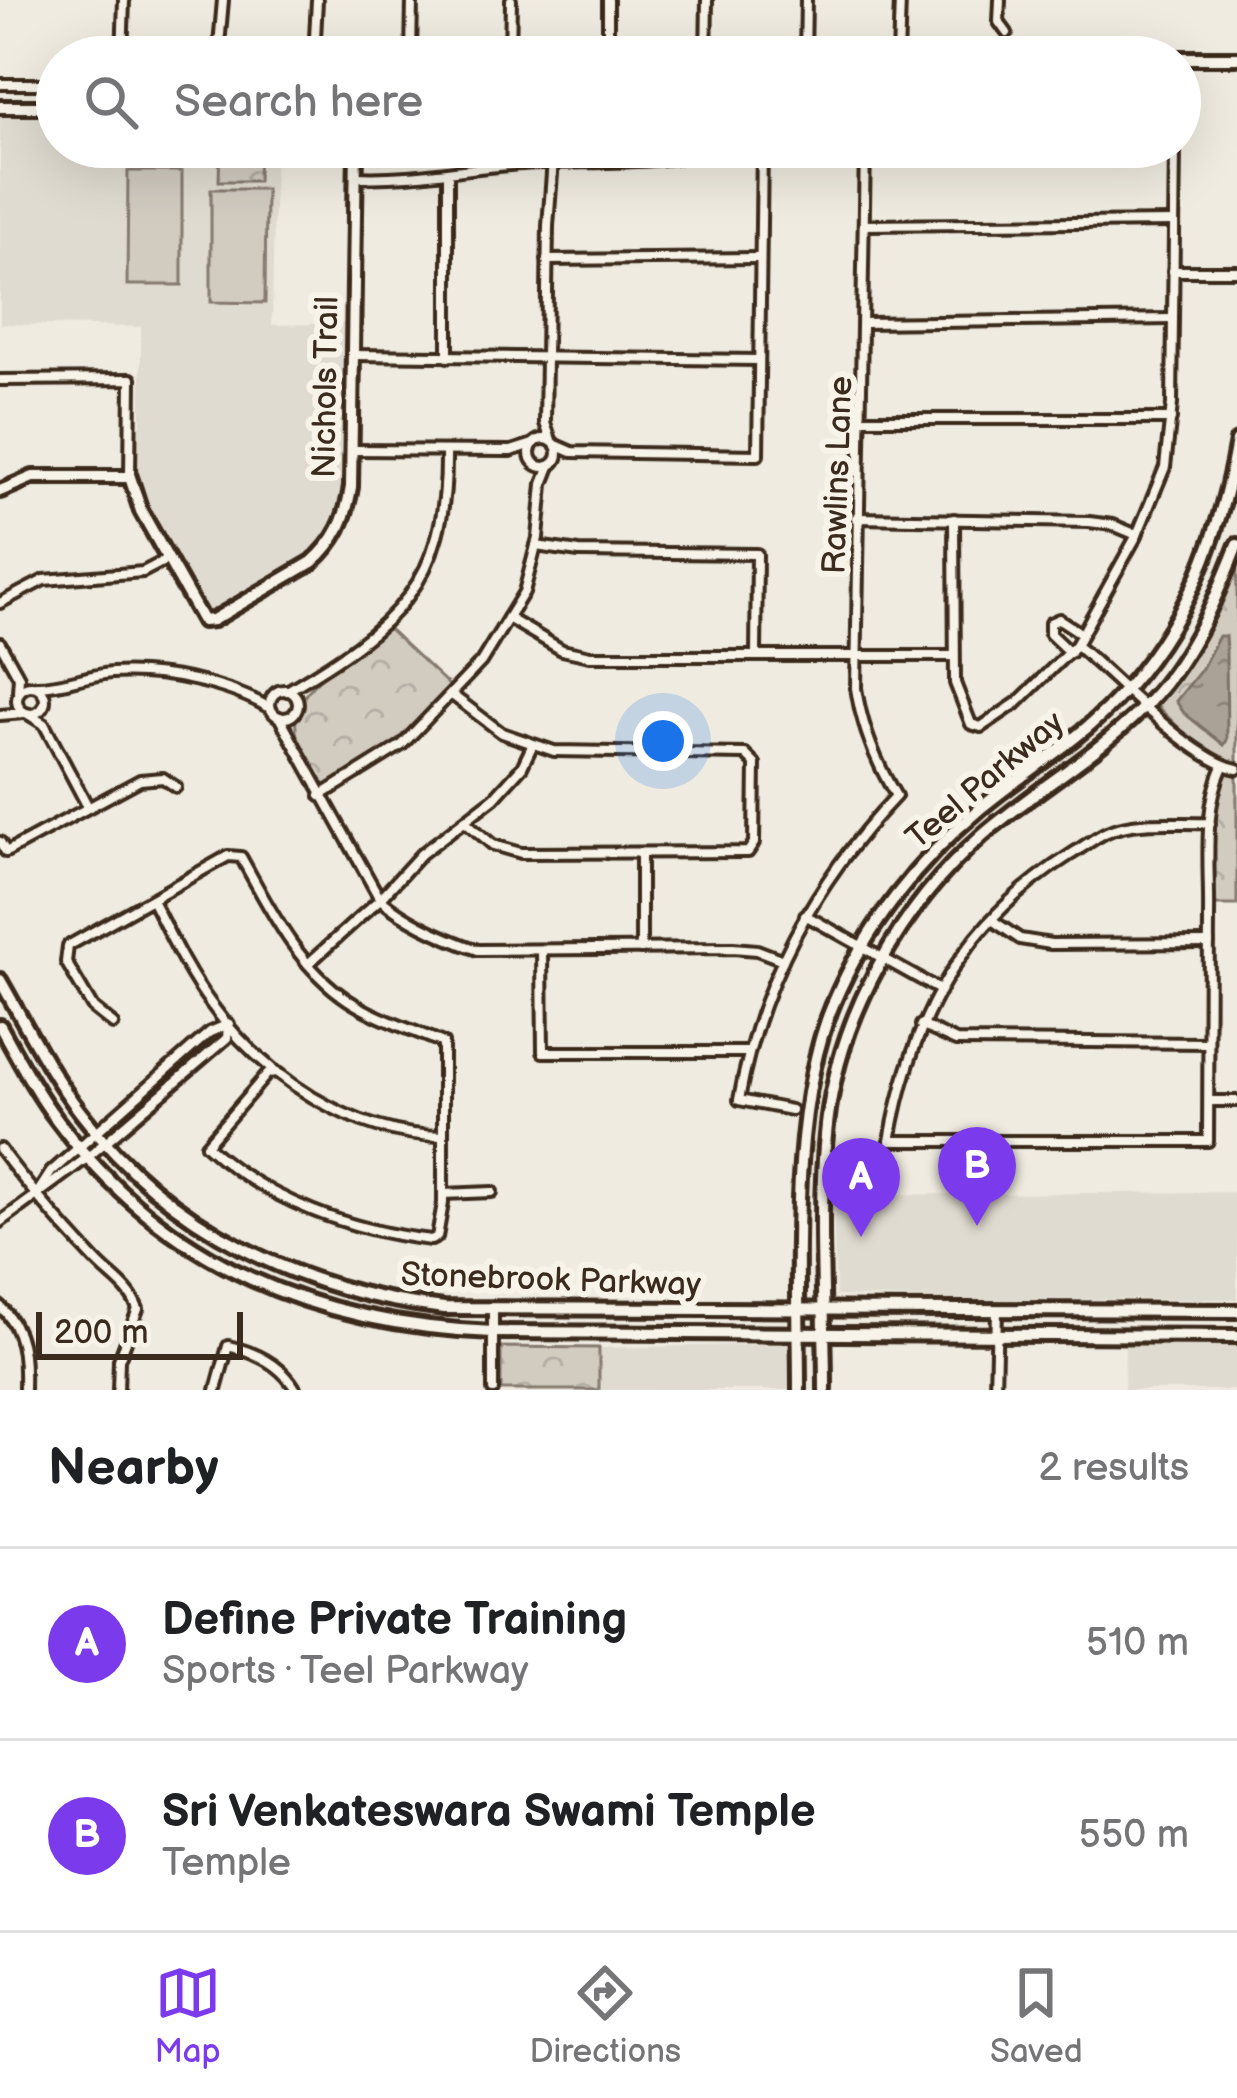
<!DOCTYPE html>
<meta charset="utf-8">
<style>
:root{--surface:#fff;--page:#f2f2f2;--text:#202124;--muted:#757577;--line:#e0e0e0;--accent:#7c3aed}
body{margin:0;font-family:"Balsamiq Sans",sans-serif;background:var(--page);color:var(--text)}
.scale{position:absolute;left:36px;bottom:30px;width:207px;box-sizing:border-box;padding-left:12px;border:6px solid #3b2a1e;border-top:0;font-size:33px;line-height:42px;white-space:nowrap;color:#3b2a1e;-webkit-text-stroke:9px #f7f3e8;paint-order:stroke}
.you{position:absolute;left:663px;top:741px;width:42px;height:42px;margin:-30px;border:9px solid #fff;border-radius:50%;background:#1a73e8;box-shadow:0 0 0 18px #1a73e833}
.badge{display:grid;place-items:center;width:78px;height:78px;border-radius:50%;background:var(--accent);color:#fff;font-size:39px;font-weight:700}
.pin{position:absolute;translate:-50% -99px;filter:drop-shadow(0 3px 6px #0008)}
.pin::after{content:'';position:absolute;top:63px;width:42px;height:36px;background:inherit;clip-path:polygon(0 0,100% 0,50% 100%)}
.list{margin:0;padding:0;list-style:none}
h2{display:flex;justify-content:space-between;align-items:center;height:156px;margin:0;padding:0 48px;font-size:51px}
h2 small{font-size:39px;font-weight:400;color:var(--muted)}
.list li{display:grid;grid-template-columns:78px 1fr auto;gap:36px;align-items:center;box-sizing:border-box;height:192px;padding:0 48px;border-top:3px solid var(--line)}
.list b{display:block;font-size:45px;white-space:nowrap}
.list p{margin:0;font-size:39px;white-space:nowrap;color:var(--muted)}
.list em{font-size:39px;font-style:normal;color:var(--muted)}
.icon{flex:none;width:66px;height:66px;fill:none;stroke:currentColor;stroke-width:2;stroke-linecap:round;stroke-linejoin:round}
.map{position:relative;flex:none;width:1237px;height:1390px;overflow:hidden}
.search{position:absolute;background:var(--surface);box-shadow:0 12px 48px #0002;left:36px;right:36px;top:36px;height:132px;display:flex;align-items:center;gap:30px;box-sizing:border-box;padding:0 42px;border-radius:66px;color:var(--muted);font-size:45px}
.sheet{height:540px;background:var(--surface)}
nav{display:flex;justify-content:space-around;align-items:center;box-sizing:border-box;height:168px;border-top:3px solid var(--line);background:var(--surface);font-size:33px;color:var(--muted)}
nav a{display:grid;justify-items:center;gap:6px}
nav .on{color:var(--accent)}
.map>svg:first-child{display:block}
.built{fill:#e0dbd0}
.forest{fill:url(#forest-crowns);stroke:#867a6f;stroke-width:3}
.pitch{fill:#d1cbc0;stroke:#867a6f;stroke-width:3}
.water{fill:url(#water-ripples);stroke:#7e7266;stroke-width:3}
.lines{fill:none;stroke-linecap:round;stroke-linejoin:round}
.street-casing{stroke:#3b2a1e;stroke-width:16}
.secondary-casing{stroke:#3b2a1e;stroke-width:20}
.street{stroke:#f7f3e8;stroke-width:8}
.secondary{stroke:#f7f3e8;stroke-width:10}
.labels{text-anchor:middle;stroke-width:12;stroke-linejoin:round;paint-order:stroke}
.street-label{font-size:33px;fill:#3b2a1e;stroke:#f7f3e8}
</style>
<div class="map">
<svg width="1237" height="1390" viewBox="0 0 1237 1390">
<defs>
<pattern id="forest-crowns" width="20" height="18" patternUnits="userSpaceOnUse" patternTransform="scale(3)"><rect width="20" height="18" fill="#d1cbc0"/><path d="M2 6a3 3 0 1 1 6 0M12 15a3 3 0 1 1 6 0" fill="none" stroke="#b4aea5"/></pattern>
<pattern id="water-ripples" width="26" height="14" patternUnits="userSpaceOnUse" patternTransform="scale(3)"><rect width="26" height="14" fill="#aaa296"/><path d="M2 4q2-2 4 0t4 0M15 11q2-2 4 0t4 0" fill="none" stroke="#8c847a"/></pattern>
</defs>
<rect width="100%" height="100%" fill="#efebe0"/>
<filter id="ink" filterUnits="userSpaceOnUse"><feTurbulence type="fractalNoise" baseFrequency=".00833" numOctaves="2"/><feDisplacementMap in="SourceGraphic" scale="24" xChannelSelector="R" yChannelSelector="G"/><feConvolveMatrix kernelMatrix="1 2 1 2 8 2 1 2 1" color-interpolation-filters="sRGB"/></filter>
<g filter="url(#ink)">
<g class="built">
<polygon points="0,113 57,114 57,147 275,147 272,325 346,323 343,505 336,523 315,552 211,614 202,613 149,515 138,479 135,427 141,426 141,327 0,324"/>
<polygon points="1237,1192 1237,1299 954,1300 836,1296 833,1195"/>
<polygon points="1125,1343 1237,1343 1237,1390 1124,1390"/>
<polygon points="790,1344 791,1390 599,1390 599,1348"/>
</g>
<g class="forest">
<polygon points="220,147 259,147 258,181 219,181"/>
<path d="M1237 557V905H1212L1214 806 1228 762 1184 733 1156 705C1186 661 1223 610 1237 557Z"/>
<path d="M388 628 452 688 390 749 323 787C255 695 328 678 388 628Z"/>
<polygon points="501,1347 599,1348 599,1390 501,1390"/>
</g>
<g class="pitch">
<polygon points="128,171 182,171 182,285 127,285"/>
<polygon points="211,189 266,189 265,303 211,302"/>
</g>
<polygon class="water" points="1219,636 1225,636 1226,650 1227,740 1224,745 1184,713 1176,701 1201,670"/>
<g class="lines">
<defs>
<g id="street">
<polyline points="1000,0 999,22 1007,33"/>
<polyline points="122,57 124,0"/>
<polyline points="218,57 223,0"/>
<polyline points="314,57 317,0"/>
<polyline points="411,57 412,0"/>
<polyline points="510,57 511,0"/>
<polyline points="608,57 608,0"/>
<polyline points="706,57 707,0"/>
<polyline points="805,57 806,0"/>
<polyline points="898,57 900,0"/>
<polyline points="0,84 57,84"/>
<path d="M355 177C412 180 467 167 523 164 593 160 662 167 729 147"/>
<polyline points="864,225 1174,222"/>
<polyline points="547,260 759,258"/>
<polyline points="1173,271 1237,271"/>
<polyline points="864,323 1173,319"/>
<polyline points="353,355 758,360"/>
<polyline points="448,357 448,173"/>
<polyline points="0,380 131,379 130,477"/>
<polyline points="863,419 1171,419"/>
<circle cx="544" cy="453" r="14"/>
<polyline points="551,440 545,423 546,358 548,226 554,147"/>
<polyline points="556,445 572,452 758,455 762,147"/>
<polyline points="352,450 511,451 533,444"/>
<polyline points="856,518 1089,522 1113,525 1137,535"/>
<polyline points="954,519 955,683 971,724 981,727 1018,702 1076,645 1137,535 1165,467 1172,404 1175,147"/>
<polyline points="536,546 579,552 757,554 756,655"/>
<polyline points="0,603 44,580 143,572 166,560"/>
<polyline points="508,618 562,650 590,656 953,656"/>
<polyline points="0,643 19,677 18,691"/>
<path d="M1076 645C1116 678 1191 760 1237 769"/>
<polyline points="1070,653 1050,634 1050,623 1059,619 1082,634"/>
<circle cx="31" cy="700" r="14"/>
<path d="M37 686C63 686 86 675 112 673 162 670 227 683 270 708"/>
<circle cx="284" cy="704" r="14"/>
<path d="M287 691C395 627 448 584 446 451"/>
<polyline points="452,695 502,733 554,751 745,754 755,764 754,843 748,852 521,853 493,845 466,822"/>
<polyline points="28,714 44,724 87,805"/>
<polyline points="0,715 24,713"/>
<path d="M279 717 380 899C409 923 443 938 478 950L733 948 757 950 783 960"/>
<polyline points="320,796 402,745 481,662 524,592 538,538 543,484 550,466"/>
<path d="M1210 823C1180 824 1147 820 1118 828 1101 832 1085 846 1070 855 963 922 911 1019 890 1141H1208C1208 1066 1209 990 1209 915 1210 866 1202 812 1223 766"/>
<polyline points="0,842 6,852 140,780 163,778 176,787"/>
<path d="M152 900C170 935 187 972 211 1004 263 1076 352 1136 443 1136"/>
<polyline points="805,915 938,989"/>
<polyline points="992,920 1020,939 1051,944 1209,943"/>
<polyline points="641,949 641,853"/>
<polyline points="542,950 543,1052 748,1052"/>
<polyline points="308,964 380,899 421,854 494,798 522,767 532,746"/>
<path d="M113 1024 93 1008 66 962 68 946 228 856 241 857C270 909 297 966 348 1000 377 1019 411 1029 443 1043V1203L437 1237 431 1240C352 1231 266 1201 206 1145L268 1073 276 1072"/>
<polyline points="921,1025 956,1041 1208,1043"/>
<polyline points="1209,1101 1237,1101"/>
<path d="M791 1110 739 1100C759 984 815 881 896 796 875 761 862 728 856 688L865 147"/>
<path d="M0 1149C29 1188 61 1224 94 1259 110 1277 129 1286 138 1309L119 1360 118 1390"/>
<polyline points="40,1189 51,1172 210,1032 229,1024"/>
<polyline points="443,1194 492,1192"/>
<polyline points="0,1222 88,1157 227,1038 228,1025"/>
<path d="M0 1306C24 1330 25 1358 24 1390"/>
<polyline points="493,1308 493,1390"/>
<path d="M216 1390 228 1346C255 1352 282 1365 296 1390"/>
<polyline points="995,1390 997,1311"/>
</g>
<g id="secondary">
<polyline points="1180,58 1237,58"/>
<polyline points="0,107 57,107"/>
<path d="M0 491 33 477H130L141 511 203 621 213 620 312 562C336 541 346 519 351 487L356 147"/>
<path d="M0 980C26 1025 49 1072 81 1113 169 1229 302 1292 444 1308L1237 1311"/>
<path d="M0 1026C18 1058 35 1091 57 1120 166 1266 317 1325 493 1332L1237 1336"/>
<path d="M799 1390C799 1273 788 1110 834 1002 866 927 918 860 981 808 1025 771 1076 743 1116 700 1185 627 1220 539 1237 441"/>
<path d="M825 1390C825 1302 817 1213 827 1125 839 1015 901 906 984 834 1035 790 1094 757 1142 709 1188 664 1214 604 1237 545"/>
</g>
</defs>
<use href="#street" class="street-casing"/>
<use href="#secondary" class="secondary-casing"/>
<use href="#street" class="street"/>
<use href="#secondary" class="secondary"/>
</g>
</g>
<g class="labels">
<g class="street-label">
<text transform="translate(324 387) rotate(-89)" y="12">Nichols Trail</text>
<text transform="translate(836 475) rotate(-88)" y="12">Rawlins Lane</text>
<text transform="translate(984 779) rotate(-40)" y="12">Teel Parkway</text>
<text transform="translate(551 1278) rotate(2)" y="12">Stonebrook Parkway</text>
</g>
</g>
</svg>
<div class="scale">200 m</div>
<div class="you"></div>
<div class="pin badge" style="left:861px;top:1237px">A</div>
<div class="pin badge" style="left:977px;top:1226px">B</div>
<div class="search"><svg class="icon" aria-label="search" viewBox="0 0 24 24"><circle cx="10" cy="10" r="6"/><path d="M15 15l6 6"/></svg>Search here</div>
</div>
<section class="sheet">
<h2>Nearby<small>2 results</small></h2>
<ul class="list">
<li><span class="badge">A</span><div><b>Define Private Training</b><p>Sports · Teel Parkway</p></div><em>510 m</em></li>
<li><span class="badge">B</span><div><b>Sri Venkateswara Swami Temple</b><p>Temple</p></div><em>550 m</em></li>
</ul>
</section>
<nav>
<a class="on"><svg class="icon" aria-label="map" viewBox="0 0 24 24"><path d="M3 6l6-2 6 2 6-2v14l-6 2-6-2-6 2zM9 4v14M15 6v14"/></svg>Map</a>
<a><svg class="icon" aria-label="directions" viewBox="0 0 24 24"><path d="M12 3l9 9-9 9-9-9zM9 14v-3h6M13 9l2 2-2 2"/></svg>Directions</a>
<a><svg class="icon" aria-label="saved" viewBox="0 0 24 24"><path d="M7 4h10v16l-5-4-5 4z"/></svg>Saved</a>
</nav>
